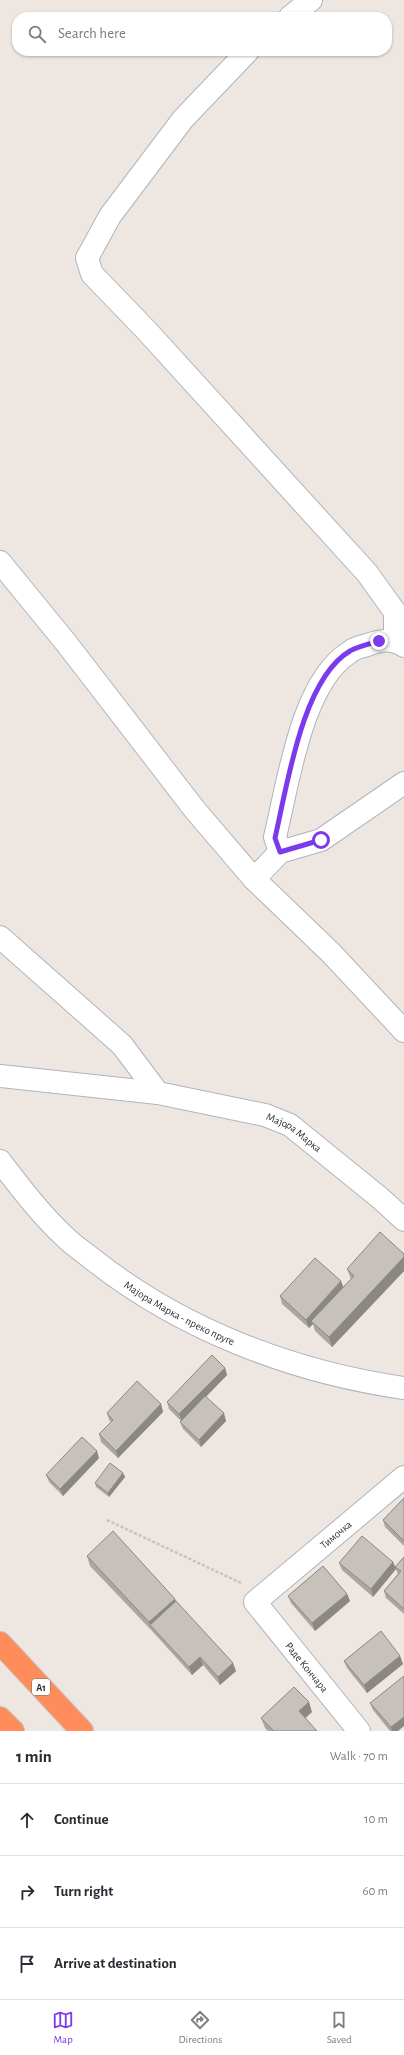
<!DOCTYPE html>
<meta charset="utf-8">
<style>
:root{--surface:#fff;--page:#f7f7f7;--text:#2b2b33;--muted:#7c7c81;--line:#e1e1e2;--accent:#7c3aed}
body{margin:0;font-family:"Alegreya Sans",sans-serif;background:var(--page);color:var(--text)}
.stop{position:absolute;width:12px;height:12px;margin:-9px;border:3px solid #7c3aed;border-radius:50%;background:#fff}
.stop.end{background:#7c3aed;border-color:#fff;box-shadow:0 1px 4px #0008}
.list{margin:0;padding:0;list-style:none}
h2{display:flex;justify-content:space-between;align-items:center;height:52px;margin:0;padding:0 16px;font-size:17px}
h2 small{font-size:13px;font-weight:400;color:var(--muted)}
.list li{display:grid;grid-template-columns:26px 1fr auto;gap:12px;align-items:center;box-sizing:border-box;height:72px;padding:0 16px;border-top:1px solid var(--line)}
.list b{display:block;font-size:15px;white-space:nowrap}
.list em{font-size:13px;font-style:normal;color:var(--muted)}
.icon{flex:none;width:22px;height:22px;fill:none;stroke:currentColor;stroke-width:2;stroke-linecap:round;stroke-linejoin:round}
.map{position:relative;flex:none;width:404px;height:1731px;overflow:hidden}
.search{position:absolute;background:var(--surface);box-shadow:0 1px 3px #0004;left:12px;right:12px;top:12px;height:44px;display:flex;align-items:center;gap:10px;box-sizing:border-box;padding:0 14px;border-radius:16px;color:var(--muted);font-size:15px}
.sheet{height:268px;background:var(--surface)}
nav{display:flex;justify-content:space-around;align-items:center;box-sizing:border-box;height:56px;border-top:1px solid var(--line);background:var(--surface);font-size:11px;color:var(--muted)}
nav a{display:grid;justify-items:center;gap:2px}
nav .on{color:var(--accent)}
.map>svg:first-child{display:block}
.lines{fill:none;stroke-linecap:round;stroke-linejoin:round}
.minor-casing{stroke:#b0b4bd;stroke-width:24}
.highway-casing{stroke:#c4c4c4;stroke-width:24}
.path{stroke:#c4c4c4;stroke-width:2.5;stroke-dasharray:3 2;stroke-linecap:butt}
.minor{stroke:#fff;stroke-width:22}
.highway{stroke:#fe8d5b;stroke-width:22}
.wall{fill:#aba6a1}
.shaded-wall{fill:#8b8783}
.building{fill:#c7c1bb;stroke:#8b8783}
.route{stroke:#7c3aed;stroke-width:5}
.labels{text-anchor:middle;stroke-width:4;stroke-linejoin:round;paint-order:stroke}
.shield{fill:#fff;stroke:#6c6c6c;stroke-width:1}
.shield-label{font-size:10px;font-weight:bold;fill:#2d2d2d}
.street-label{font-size:11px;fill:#2d2d2d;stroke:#fff}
</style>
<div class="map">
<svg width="404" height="1731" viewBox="0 0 404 1731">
<rect width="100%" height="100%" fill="#eee6e0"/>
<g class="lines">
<defs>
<g id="minor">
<polyline points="290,17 311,0"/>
<polyline points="248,51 183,119 110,216 87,258 92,274 146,330 367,573 395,612 395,641"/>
<polyline points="0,562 67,644 195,810 254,879 331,953 404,1031"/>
<path d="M280 852 275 837C288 785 301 682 350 652 354 648 361 647 367 645 381 640 391 638 404 646"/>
<polyline points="254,879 280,852 321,840 404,783"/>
<polyline points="0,937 122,1045 158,1093"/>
<path id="s1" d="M0 1076 158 1093 265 1115 290 1125 380 1198 404 1220"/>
<path id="s2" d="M0 1161C20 1187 41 1215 65 1237 73 1245 82 1251 91 1258 180 1329 292 1372 404 1388"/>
<path id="s3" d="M359 1731 255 1602 404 1477"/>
</g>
<g id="highway">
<polyline points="0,1643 82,1731"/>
<polyline points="0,1718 13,1731"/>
</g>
</defs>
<use href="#minor" class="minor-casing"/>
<use href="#highway" class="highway-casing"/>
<polyline class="path" points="107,1520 241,1583"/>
<use href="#minor" class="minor"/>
<use href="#highway" class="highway"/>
</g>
<g class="wall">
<polygon points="404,1254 404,1271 332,1347 315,1331 313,1324 309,1328 282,1304 280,1296 341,1281 343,1287 351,1279 347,1269"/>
<polygon points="225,1368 227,1375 206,1397 226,1421 201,1447 183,1429 180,1422 181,1421 169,1409 167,1402"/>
<polygon points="161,1404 163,1412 118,1458 101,1442 99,1434 111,1422 109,1420 107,1413"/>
<polygon points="99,1458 63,1496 49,1482 46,1475"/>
<polygon points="123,1473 125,1477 109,1497 96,1487 95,1483"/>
<polygon points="404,1498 404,1546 385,1527 383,1520"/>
<polygon points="87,1556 176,1601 236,1671 220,1685 203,1665 192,1675 153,1632 90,1566"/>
<polygon points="404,1557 404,1614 386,1598 384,1591 398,1574 395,1567"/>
<polygon points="393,1562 396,1569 373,1597 342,1570 339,1563"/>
<polygon points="347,1594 350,1601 315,1631 291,1603 288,1596"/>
<polygon points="400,1656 403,1664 367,1693 347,1668 344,1661"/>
<polygon points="370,1703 398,1731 390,1731 373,1710"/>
<polygon points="312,1712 305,1718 317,1731 268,1731 265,1728 261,1718"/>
</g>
<g class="shaded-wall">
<polygon points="404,1257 404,1271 332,1347 329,1337"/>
<polygon points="341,1281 344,1289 311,1321 313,1324 309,1328 306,1320"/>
<polygon points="225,1368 227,1375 182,1421 179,1414"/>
<polygon points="161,1404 163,1412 118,1458 116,1451"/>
<polygon points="224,1413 226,1421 201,1447 199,1440"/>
<polygon points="97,1451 99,1458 63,1496 60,1489"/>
<polygon points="123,1473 125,1477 109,1497 108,1493"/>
<polygon points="393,1562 396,1569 373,1597 371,1589"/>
<polygon points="347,1594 350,1601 315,1631 312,1623"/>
<polygon points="175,1599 179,1609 150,1625 149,1622"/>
<polygon points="400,1656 403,1664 367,1693 364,1685"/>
<polygon points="200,1657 203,1665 192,1675 189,1667"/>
<polygon points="233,1663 236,1671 220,1685 218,1677"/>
<polygon points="309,1702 312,1712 302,1721 299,1711"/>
<polygon points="404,1717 404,1726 398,1731 392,1731 391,1727"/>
</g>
<g class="building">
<polygon points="380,1232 404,1254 404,1257 329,1337 311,1321 354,1276 347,1269"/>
<polygon points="315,1258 341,1281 306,1320 280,1296"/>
<polygon points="212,1355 225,1368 179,1414 167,1402"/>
<polygon points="137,1381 161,1404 116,1451 99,1434 113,1420 107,1413"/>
<polygon points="205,1396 224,1413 199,1440 180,1422"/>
<polygon points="82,1437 97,1451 60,1489 46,1475"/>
<polygon points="110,1463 123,1473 108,1493 95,1483"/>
<polygon points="404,1498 404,1541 383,1520"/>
<polygon points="113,1531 175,1599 149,1622 87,1556"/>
<polygon points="362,1536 393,1562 371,1589 339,1563"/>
<polygon points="404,1557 404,1609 384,1591 401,1571 395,1567"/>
<polygon points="323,1566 347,1594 312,1623 288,1596"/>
<polygon points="176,1601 233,1663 218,1677 200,1657 189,1667 150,1625"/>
<polygon points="381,1631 400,1656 364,1685 344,1661"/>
<polygon points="404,1676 404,1717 391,1727 370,1703"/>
<polygon points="294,1687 309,1702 299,1711 317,1731 274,1731 261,1718"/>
</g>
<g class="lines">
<path class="route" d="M321 840 280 852 275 838C287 787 302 679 350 651 358 646 370 644 379 641"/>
</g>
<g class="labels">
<rect class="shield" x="32" y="1679" width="18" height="16" rx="3"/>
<g class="shield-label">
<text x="41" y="1691">A1</text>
</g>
<g class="street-label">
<text dy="4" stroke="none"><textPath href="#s1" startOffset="302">Мајора Марка</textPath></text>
<text dy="4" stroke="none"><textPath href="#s2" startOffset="238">Мајора Марка - преко пруге</textPath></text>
<text dy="4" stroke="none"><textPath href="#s3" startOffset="271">Тимочка</textPath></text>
<text transform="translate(307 1667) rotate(51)" y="4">Раде Кончара</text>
</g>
</g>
</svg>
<div class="stop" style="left:321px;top:840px"></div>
<div class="stop end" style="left:379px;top:641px"></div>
<div class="search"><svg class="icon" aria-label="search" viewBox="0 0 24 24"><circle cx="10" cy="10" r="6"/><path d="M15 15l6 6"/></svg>Search here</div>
</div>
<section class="sheet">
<h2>1 min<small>Walk · 70 m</small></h2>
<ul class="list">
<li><svg class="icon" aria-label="ahead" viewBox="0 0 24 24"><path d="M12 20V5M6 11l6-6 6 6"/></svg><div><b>Continue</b></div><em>10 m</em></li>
<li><svg class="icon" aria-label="right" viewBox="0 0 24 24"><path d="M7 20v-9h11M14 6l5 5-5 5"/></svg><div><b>Turn right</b></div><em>60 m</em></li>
<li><svg class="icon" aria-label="arrive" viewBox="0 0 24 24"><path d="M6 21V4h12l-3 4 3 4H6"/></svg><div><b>Arrive at destination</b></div></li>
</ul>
</section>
<nav>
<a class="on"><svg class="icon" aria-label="map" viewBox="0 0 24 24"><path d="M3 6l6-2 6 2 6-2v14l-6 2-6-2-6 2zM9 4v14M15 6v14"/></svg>Map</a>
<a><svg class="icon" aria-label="directions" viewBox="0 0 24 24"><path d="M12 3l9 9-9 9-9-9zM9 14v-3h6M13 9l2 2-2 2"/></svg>Directions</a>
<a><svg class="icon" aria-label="saved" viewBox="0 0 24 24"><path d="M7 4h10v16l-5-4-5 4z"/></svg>Saved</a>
</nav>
